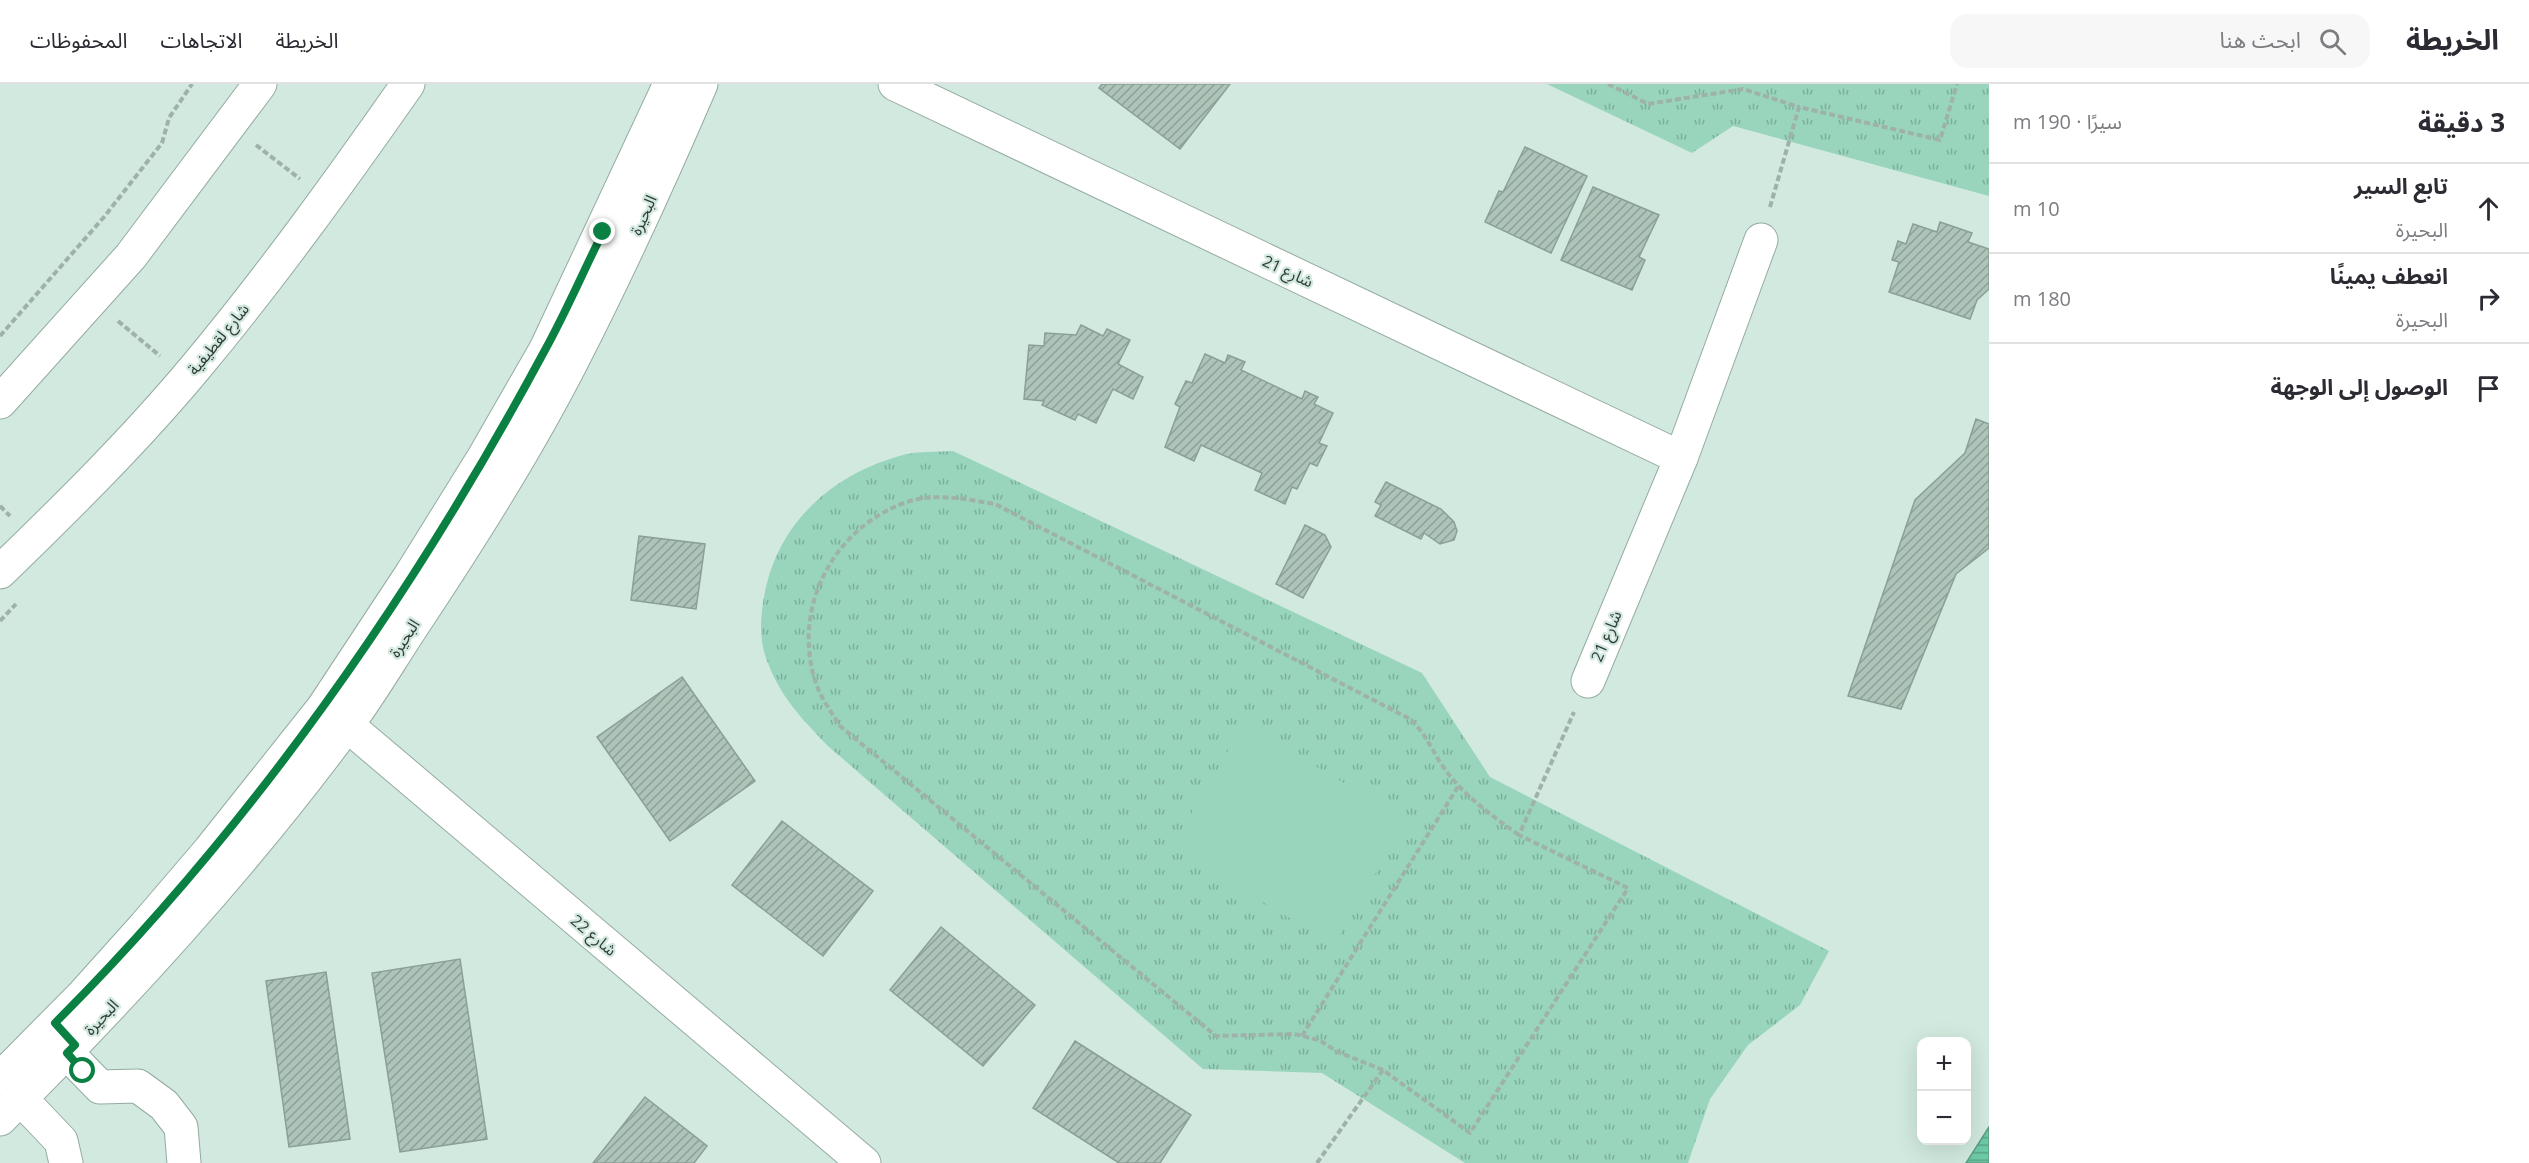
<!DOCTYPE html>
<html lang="ar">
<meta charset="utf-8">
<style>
:root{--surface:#fff;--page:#f7f7f7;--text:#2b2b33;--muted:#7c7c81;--line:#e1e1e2}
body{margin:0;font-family:"Open Sans","Noto Sans Arabic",sans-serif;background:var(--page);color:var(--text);direction:rtl}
.controls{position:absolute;right:18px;bottom:18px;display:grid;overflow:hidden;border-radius:12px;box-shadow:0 6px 24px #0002}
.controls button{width:54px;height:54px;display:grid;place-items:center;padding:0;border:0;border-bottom:2px solid var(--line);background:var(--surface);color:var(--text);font:30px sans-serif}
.stop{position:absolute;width:18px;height:18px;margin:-14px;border:4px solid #0b8043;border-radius:50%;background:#fff}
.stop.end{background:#0b8043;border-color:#fff;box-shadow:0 2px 6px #0008}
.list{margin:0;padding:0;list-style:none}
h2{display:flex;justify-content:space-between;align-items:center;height:78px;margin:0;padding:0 24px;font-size:26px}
h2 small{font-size:20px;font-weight:400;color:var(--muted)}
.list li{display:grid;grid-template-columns:39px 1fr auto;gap:18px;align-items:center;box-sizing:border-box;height:90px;padding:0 24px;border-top:2px solid var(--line)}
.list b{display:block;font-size:22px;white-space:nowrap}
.list p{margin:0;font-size:20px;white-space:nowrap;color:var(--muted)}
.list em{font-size:20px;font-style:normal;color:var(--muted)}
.icon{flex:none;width:33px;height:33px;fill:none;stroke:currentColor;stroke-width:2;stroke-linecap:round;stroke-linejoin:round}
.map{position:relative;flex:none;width:1989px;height:1079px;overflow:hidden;direction:ltr}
header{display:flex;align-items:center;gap:36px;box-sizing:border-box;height:84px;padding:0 30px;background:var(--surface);border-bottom:2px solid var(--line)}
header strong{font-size:28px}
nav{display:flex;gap:33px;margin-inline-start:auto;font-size:21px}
.search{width:420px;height:54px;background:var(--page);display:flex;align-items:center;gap:15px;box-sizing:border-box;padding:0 21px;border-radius:18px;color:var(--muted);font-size:22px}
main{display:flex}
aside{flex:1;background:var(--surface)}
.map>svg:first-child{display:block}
.grass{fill:url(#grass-tufts)}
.pitch{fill:#99d5bc}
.water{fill:url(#water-rules);stroke:#5b9f85;stroke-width:1.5}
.building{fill:url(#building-hatch);stroke:#8aa096;stroke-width:1.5}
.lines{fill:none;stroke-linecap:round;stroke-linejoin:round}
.street-casing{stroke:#95aba1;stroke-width:35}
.secondary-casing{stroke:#95aba1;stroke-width:35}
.path{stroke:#9fb2a9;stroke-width:4;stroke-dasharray:6 3;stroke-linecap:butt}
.street{stroke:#fff;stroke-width:33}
.secondary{stroke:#fff;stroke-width:33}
.route{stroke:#0b8043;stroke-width:8}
.labels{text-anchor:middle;stroke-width:4.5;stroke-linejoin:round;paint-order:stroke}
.street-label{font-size:16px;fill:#323b37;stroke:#d1e9de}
</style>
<header>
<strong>الخريطة</strong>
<div class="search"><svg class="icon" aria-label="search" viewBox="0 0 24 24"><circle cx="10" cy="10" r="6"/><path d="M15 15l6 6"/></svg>ابحث هنا</div>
<nav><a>الخريطة</a><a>الاتجاهات</a><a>المحفوظات</a></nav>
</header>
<main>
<aside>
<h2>3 دقيقة<small>سيرًا · 190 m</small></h2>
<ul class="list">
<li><svg class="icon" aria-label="ahead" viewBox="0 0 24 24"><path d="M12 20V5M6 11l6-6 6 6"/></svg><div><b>تابع السير</b><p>البحيرة</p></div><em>10 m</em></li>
<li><svg class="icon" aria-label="right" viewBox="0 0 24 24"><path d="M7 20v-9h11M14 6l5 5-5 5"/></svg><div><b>انعطف يمينًا</b><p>البحيرة</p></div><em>180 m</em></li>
<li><svg class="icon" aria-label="arrive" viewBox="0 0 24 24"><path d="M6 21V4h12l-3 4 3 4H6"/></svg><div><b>الوصول إلى الوجهة</b></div></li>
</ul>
</aside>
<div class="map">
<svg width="1989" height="1079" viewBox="0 0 1989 1079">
<defs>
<pattern id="grass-tufts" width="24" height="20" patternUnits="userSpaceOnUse" patternTransform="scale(1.5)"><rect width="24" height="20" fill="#99d5bc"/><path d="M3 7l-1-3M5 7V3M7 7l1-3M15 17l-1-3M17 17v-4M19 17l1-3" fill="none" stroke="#7dae9a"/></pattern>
<pattern id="water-rules" width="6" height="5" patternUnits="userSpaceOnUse" patternTransform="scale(1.5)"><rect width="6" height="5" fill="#6dcaa6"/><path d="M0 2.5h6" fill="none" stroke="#5aa588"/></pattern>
<pattern id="building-hatch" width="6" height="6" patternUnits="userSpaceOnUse" patternTransform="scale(1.5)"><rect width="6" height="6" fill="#adc4b9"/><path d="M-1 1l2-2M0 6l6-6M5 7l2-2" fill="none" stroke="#8da097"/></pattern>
</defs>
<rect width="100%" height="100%" fill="#d1e9de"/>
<g class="grass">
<polygon points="1547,0 1989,0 1989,112 1733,42 1692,69"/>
<path d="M953 367 1422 589 1490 693 1829 867 1800 921 1748 961 1710 1015 1688 1079H1465L1322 989 1203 985 829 663C801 634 780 613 766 574 758 551 761 526 766 503 782 434 836 389 903 371 918 367 937 368 953 367Z"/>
</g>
<polygon class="pitch" points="1244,640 1407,736 1334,860 1171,764"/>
<polygon class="water" points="1989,1043 1989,1079 1966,1079"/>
<g class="building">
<polygon points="1102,0 1230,0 1180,65 1099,4"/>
<polygon points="1525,63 1587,92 1551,169 1485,138 1499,107 1503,108"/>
<polygon points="1593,103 1659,131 1639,173 1645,176 1632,206 1561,176"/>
<polygon points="1940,138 1972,149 1968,158 1989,165 1989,205 1977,216 1970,235 1889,208 1899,178 1892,176 1898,157 1906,160 1913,140 1937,148"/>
<polygon points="1081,241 1103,252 1107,245 1130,256 1118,280 1143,293 1133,315 1113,305 1096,339 1078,330 1075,336 1042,321 1044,317 1024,315 1029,261 1044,262 1045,249 1076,251"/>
<polygon points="1205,270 1225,279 1228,271 1245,278 1241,286 1302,315 1305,307 1318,313 1314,320 1333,329 1319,359 1327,362 1317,382 1310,379 1297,405 1292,403 1285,420 1255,406 1262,389 1201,361 1194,377 1165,363 1180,323 1175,320 1186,297 1192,299"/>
<polygon points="1976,335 1989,340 1989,464 1956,490 1901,625 1848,612 1915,416 1965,369"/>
<polygon points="1386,398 1441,425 1454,438 1457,447 1454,456 1440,460 1424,449 1421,455 1375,432 1381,421 1375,418"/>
<polygon points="1305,441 1325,451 1331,463 1303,514 1276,500"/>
<polygon points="639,452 705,460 696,525 631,516"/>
<polygon points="682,593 755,697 670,757 597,653"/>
<polygon points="782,737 873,807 823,872 732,801"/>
<polygon points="941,843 1035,921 983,982 890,906"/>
<polygon points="460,875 487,1055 400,1068 372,889"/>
<polygon points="326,888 350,1055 289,1063 266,897"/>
<polygon points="1075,957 1191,1031 1160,1079 1119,1079 1033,1024"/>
<polygon points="645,1013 707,1062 694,1079 593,1079"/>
</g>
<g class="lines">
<defs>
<g id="street">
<polyline points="895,0 1681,374"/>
<polyline points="1588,597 1681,374 1761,156"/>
<polyline points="328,628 347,641 864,1079"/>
<polyline points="67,969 100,1003 138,1002 164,1021 181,1043 184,1079"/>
<polyline points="0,995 84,910 145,842 210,766 323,624 412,489 484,373 546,265 670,0"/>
<polyline points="21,1015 61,1057 66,1079"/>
<path d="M0 1035C124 912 243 782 347 641 371 609 391 574 413 541 470 455 526 367 573 275 619 185 661 93 701 0"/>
</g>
<g id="secondary">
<polyline points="0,318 131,172 260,0"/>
<path d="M0 488C67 423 135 356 195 284 271 193 340 97 408 0"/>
</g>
</defs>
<use href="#street" class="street-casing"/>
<use href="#secondary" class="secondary-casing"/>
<g class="path">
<polyline points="1608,0 1648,20 1743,5 1799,23"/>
<polyline points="256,61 300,95"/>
<polyline points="1770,123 1799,23 1940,56 1957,0"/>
<polyline points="118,237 160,272"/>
<polyline points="0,252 104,133 162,59 169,34 192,0"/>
<polyline points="0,422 10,432"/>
<polyline points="0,537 16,520"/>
<polyline points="1302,952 1459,701"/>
<path d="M1383 986 1338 968 1319 956 1294 950 1216 952 840 642C832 629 822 616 817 602 790 528 831 446 904 419 933 408 965 415 995 420L1410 635C1426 650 1430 663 1442 681 1462 711 1490 730 1519 751"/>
<polyline points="1317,1079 1383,986 1470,1049 1628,804 1519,751 1574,628"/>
</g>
<use href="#street" class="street"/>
<use href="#secondary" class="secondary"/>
</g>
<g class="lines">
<path class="route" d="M83 987 67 969 75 961 55 939C251 743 414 510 545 266 566 228 583 188 603 148"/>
</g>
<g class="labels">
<g class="street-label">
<text transform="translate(643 131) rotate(-66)" y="6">البحيرة</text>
<text transform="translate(1288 187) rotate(25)" y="6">شارع 21</text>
<text transform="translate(218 255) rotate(-51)" y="6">شارع لقطيفية</text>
<text transform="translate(1606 552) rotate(-67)" y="6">شارع 21</text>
<text transform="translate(404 554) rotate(-57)" y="6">البحيرة</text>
<text transform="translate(594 851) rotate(40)" y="6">شارع 22</text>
<text transform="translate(101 933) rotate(-47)" y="6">البحيرة</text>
</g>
</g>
</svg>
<div class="controls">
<button>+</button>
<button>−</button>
</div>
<div class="stop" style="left:83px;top:987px"></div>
<div class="stop end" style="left:603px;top:148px"></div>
</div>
</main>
